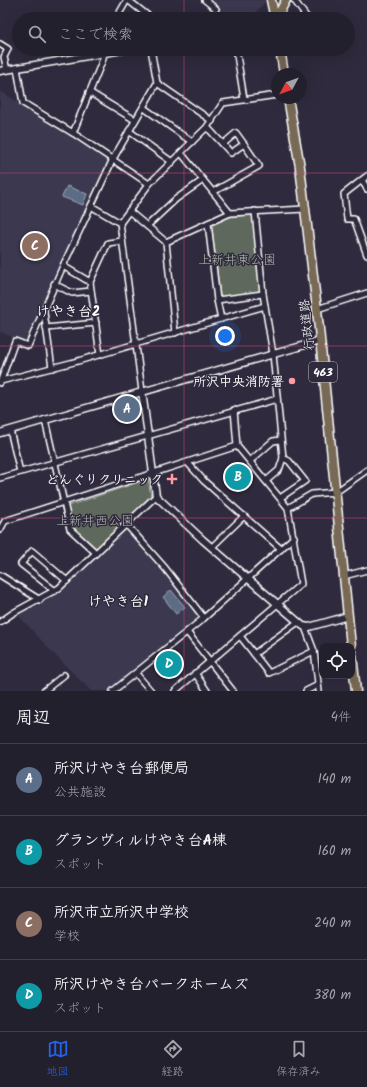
<!DOCTYPE html>
<html lang="ja">
<meta charset="utf-8">
<style>
:root{--surface:#23202e;--page:#2f2d3a;--text:#f1f3f6;--muted:#a3a3aa;--line:#403e4a;--accent:#2563eb}
body{margin:0;font-family:Kalam,"Klee One",sans-serif;background:var(--page);color:var(--text)}
.controls{position:absolute;right:12px;bottom:12px;display:grid;overflow:hidden;border-radius:8px;box-shadow:0 4px 16px #0002}
.controls button{width:36px;height:36px;display:grid;place-items:center;padding:0;border:0;border-bottom:1px solid var(--line);background:var(--surface);color:var(--text);font:20px sans-serif}
.compass{position:absolute;left:271px;top:68px;width:36px;height:36px;border-radius:50%;background:var(--surface);box-shadow:0 4px 16px #0002;rotate:229deg}
.you{position:absolute;left:225px;top:336px;width:14px;height:14px;margin:-10px;border:3px solid #fff;border-radius:50%;background:#1a73e8;box-shadow:0 0 0 6px #1a73e833}
.badge{display:grid;place-items:center;width:26px;height:26px;border-radius:50%;background:var(--accent);color:#fff;font-size:13px;font-weight:700}
.pin{position:absolute;translate:-50% -50%;border:2px solid #fff;box-shadow:0 1px 4px #0006}
.list{margin:0;padding:0;list-style:none}
h2{display:flex;justify-content:space-between;align-items:center;height:52px;margin:0;padding:0 16px;font-size:17px}
h2 small{font-size:13px;font-weight:400;color:var(--muted)}
.list li{display:grid;grid-template-columns:26px 1fr auto;gap:12px;align-items:center;box-sizing:border-box;height:72px;padding:0 16px;border-top:1px solid var(--line)}
.list b{display:block;font-size:15px;white-space:nowrap}
.list p{margin:0;font-size:13px;white-space:nowrap;color:var(--muted)}
.list em{font-size:13px;font-style:normal;color:var(--muted)}
.icon{flex:none;width:22px;height:22px;fill:none;stroke:currentColor;stroke-width:2;stroke-linecap:round;stroke-linejoin:round}
.map{position:relative;flex:none;width:367px;height:691px;overflow:hidden}
.search{position:absolute;background:var(--surface);box-shadow:0 4px 16px #0002;left:12px;right:12px;top:12px;height:44px;display:flex;align-items:center;gap:10px;box-sizing:border-box;padding:0 14px;border-radius:22px;color:var(--muted);font-size:15px}
.sheet{height:340px;background:var(--surface)}
nav{display:flex;justify-content:space-around;align-items:center;box-sizing:border-box;height:56px;border-top:1px solid var(--line);background:var(--surface);font-size:11px;color:var(--muted)}
nav a{display:grid;justify-items:center;gap:2px}
nav .on{color:var(--accent)}
.map>svg:first-child{display:block}
.built{fill:#3b394f}
.green{fill:#5f685b;stroke:#afb4ad}
.water{fill:#5b6c84;stroke:#9da7b5}
.lines{fill:none;stroke-linecap:round;stroke-linejoin:round}
.minor-casing{stroke:#fff;stroke-width:8}
.tertiary-casing{stroke:#fff;stroke-width:9}
.trunk-casing{stroke:#fff;stroke-width:11}
.minor{stroke:#2f2a3d;stroke-width:5}
.tertiary{stroke:#2f2a3d;stroke-width:6}
.trunk{stroke:#776954;stroke-width:8}
.grid{fill:none;stroke:#ce467c;stroke-width:1;stroke-opacity:0.55}
.poi-dot{fill:#ff9aa2;stroke:#2f2a3d;stroke-width:1.5}
.labels{text-anchor:middle;stroke-width:3;stroke-linejoin:round;paint-order:stroke}
.shield{fill:#2f2a3d;stroke:#c1bfc5;stroke-width:1}
.shield-label{font-size:12px;font-weight:bold;fill:#fff}
.park-label{font-size:13px;fill:#afb4ad;stroke:#2f2a3d}
.street-label{font-size:13px;fill:#fff;stroke:#2f2a3d}
.poi-label{font-size:13px;font-weight:bold;fill:#fff;stroke:#2f2a3d;text-anchor:end}
.neighbourhood-label{font-size:14px;font-weight:bold;fill:#fff;stroke:#2f2a3d}
</style>
<div class="map">
<svg width="367" height="691" viewBox="0 0 367 691">
<rect width="100%" height="100%" fill="#2f2a3d"/>
<filter id="ink" filterUnits="userSpaceOnUse"><feTurbulence type="fractalNoise" baseFrequency=".025" numOctaves="2"/><feDisplacementMap in="SourceGraphic" scale="8" xChannelSelector="R" yChannelSelector="G"/><feConvolveMatrix kernelMatrix="1 2 1 2 8 2 1 2 1" color-interpolation-filters="sRGB"/></filter>
<g filter="url(#ink)">
<g class="built">
<polygon points="208,0 265,0 265,2 250,19 211,19 219,10"/>
<polygon points="0,91 109,159 26,342 0,332"/>
<polygon points="125,529 128,529 162,570 199,616 199,618 109,691 91,691 52,652 17,614 56,594 67,587"/>
</g>
<g class="green">
<polygon points="251,215 253,217 261,291 259,293 222,297 220,295 212,227 213,224 230,217"/>
<polygon points="148,479 151,497 97,549 94,549 72,527 67,508 68,506"/>
</g>
<g class="water">
<polygon points="67,186 87,194 83,205 62,197"/>
<polygon points="171,590 185,607 176,614 163,597"/>
</g>
<g class="lines">
<defs>
<g id="minor">
<polyline points="128,0 152,19"/>
<polyline points="205,0 216,9"/>
<polyline points="294,0 308,19"/>
<polyline points="116,19 127,0"/>
<polyline points="0,44 8,49 4,57 7,70"/>
<polyline points="151,49 157,83 212,121"/>
<polyline points="236,49 244,99"/>
<polyline points="17,68 23,103 73,133 149,184 207,127 223,103 277,95"/>
<polyline points="89,92 135,120"/>
<polyline points="144,108 192,142"/>
<polyline points="207,127 231,153 244,144 259,166 213,192 230,213 305,209"/>
<polyline points="129,131 172,162"/>
<polyline points="73,133 103,59 104,49"/>
<polyline points="223,144 236,133 244,144"/>
<polyline points="367,176 344,194 347,219 354,219 367,255"/>
<polyline points="203,180 213,192"/>
<polyline points="362,180 367,189"/>
<polyline points="91,206 120,223"/>
<polyline points="129,211 166,242 208,223"/>
<polyline points="255,211 263,294 273,354 283,458 279,470 266,481"/>
<polyline points="147,226 176,199 203,180 181,153"/>
<polyline points="166,242 175,333"/>
<polyline points="63,266 90,282"/>
<polyline points="54,284 72,293 91,291"/>
<polyline points="217,300 208,223 230,213"/>
<polyline points="317,309 367,293"/>
<polyline points="44,312 52,368"/>
<polyline points="221,319 217,300 263,294"/>
<polyline points="46,328 96,323"/>
<polyline points="100,355 90,282 108,243 122,241"/>
<polyline points="1,381 78,361 265,306"/>
<polyline points="0,383 15,341 28,346 63,266 113,159 157,83"/>
<polyline points="142,391 120,223 149,184"/>
<polyline points="45,420 70,529 96,553"/>
<polyline points="10,430 20,472"/>
<polyline points="250,461 273,441 281,440"/>
<polyline points="188,463 204,481 281,549"/>
<polyline points="0,478 277,399"/>
<polyline points="280,498 305,481 289,461 283,458"/>
<polyline points="288,508 312,494 336,492 367,470"/>
<polyline points="126,524 165,568 204,618"/>
<polyline points="0,530 5,521 237,446"/>
<polyline points="212,547 244,516"/>
<polyline points="0,575 40,600"/>
<polyline points="344,576 367,570"/>
<polyline points="55,591 21,564 32,551 67,581"/>
<polyline points="0,622 13,613 59,588 156,496"/>
<polyline points="305,627 314,651 319,691"/>
<polyline points="187,632 233,691"/>
<polyline points="240,636 269,673 314,651"/>
<polyline points="254,654 298,622"/>
<polyline points="195,673 207,691"/>
<polyline points="138,676 151,691"/>
<polyline points="44,691 64,675"/>
<polyline points="113,691 204,618 294,537"/>
<polyline points="175,691 301,584 288,508 237,446 234,410"/>
<polyline points="306,691 318,685"/>
</g>
<g id="tertiary">
<polyline points="0,71 128,49"/>
<polyline points="142,391 156,496 203,540 303,626 309,627 348,616"/>
<polyline points="0,433 319,341"/>
</g>
<g id="trunk">
<polyline points="271,0 275,19"/>
<polyline points="276,19 286,0"/>
<polyline points="280,49 284,74"/>
<polyline points="288,98 300,167 317,309 351,646"/>
<polyline points="352,654 356,691"/>
</g>
</defs>
<use href="#minor" class="minor-casing"/>
<use href="#tertiary" class="tertiary-casing"/>
<use href="#trunk" class="trunk-casing"/>
<use href="#minor" class="minor"/>
<use href="#tertiary" class="tertiary"/>
<use href="#trunk" class="trunk"/>
</g>
</g>
<path class="grid" d="M184 0V19M184 49V691M0 173H367M0 346H367M0 518H367"/>
<g class="poi-dot">
<circle cx="292" cy="381" r="4"/>
<path d="M170 473h4v4h4v4h-4v4h-4v-4h-4v-4h4z"/>
</g>
<g class="labels">
<rect class="shield" x="309" y="362" width="28" height="20" rx="3"/>
<g class="shield-label">
<text x="323" y="376">463</text>
</g>
<g class="park-label">
<text x="237" y="264">上新井東公園</text>
<text x="95" y="525">上新井西公園</text>
</g>
<g class="street-label">
<text transform="translate(306 325) rotate(-96)" y="5">行政道路</text>
</g>
<g class="poi-label">
<text x="284" y="386">所沢中央消防署</text>
<text x="163" y="484">どんぐりクリニック</text>
</g>
<g class="neighbourhood-label">
<text x="68" y="316">けやき台2</text>
<text x="118" y="606">けやき台1</text>
</g>
</g>
</svg>
<div class="controls">
<button><svg class="icon" aria-label="locate" viewBox="0 0 24 24"><circle cx="12" cy="12" r="6"/><path d="M12 2v4M12 18v4M2 12h4M18 12h4"/></svg></button>
</div>
<svg class="compass" viewBox="-18 -18 36 36"><path d="M0-13l5 13h-10z" fill="#e53935"/><path d="M0 13l5-13h-10z" fill="#a3a3aa"/></svg>
<div class="you"></div>
<div class="pin badge" style="left:127px;top:409px;background:#5c6f8a">A</div>
<div class="pin badge" style="left:238px;top:477px;background:#0f9aa8">B</div>
<div class="pin badge" style="left:35px;top:246px;background:#8d6e63">C</div>
<div class="pin badge" style="left:169px;top:664px;background:#0f9aa8">D</div>
<div class="search"><svg class="icon" aria-label="search" viewBox="0 0 24 24"><circle cx="10" cy="10" r="6"/><path d="M15 15l6 6"/></svg>ここで検索</div>
</div>
<section class="sheet">
<h2>周辺<small>4件</small></h2>
<ul class="list">
<li><span class="badge" style="background:#5c6f8a">A</span><div><b>所沢けやき台郵便局</b><p>公共施設</p></div><em>140 m</em></li>
<li><span class="badge" style="background:#0f9aa8">B</span><div><b>グランヴィルけやき台A棟</b><p>スポット</p></div><em>160 m</em></li>
<li><span class="badge" style="background:#8d6e63">C</span><div><b>所沢市立所沢中学校</b><p>学校</p></div><em>240 m</em></li>
<li><span class="badge" style="background:#0f9aa8">D</span><div><b>所沢けやき台パークホームズ</b><p>スポット</p></div><em>380 m</em></li>
</ul>
</section>
<nav>
<a class="on"><svg class="icon" aria-label="map" viewBox="0 0 24 24"><path d="M3 6l6-2 6 2 6-2v14l-6 2-6-2-6 2zM9 4v14M15 6v14"/></svg>地図</a>
<a><svg class="icon" aria-label="directions" viewBox="0 0 24 24"><path d="M12 3l9 9-9 9-9-9zM9 14v-3h6M13 9l2 2-2 2"/></svg>経路</a>
<a><svg class="icon" aria-label="saved" viewBox="0 0 24 24"><path d="M7 4h10v16l-5-4-5 4z"/></svg>保存済み</a>
</nav>
